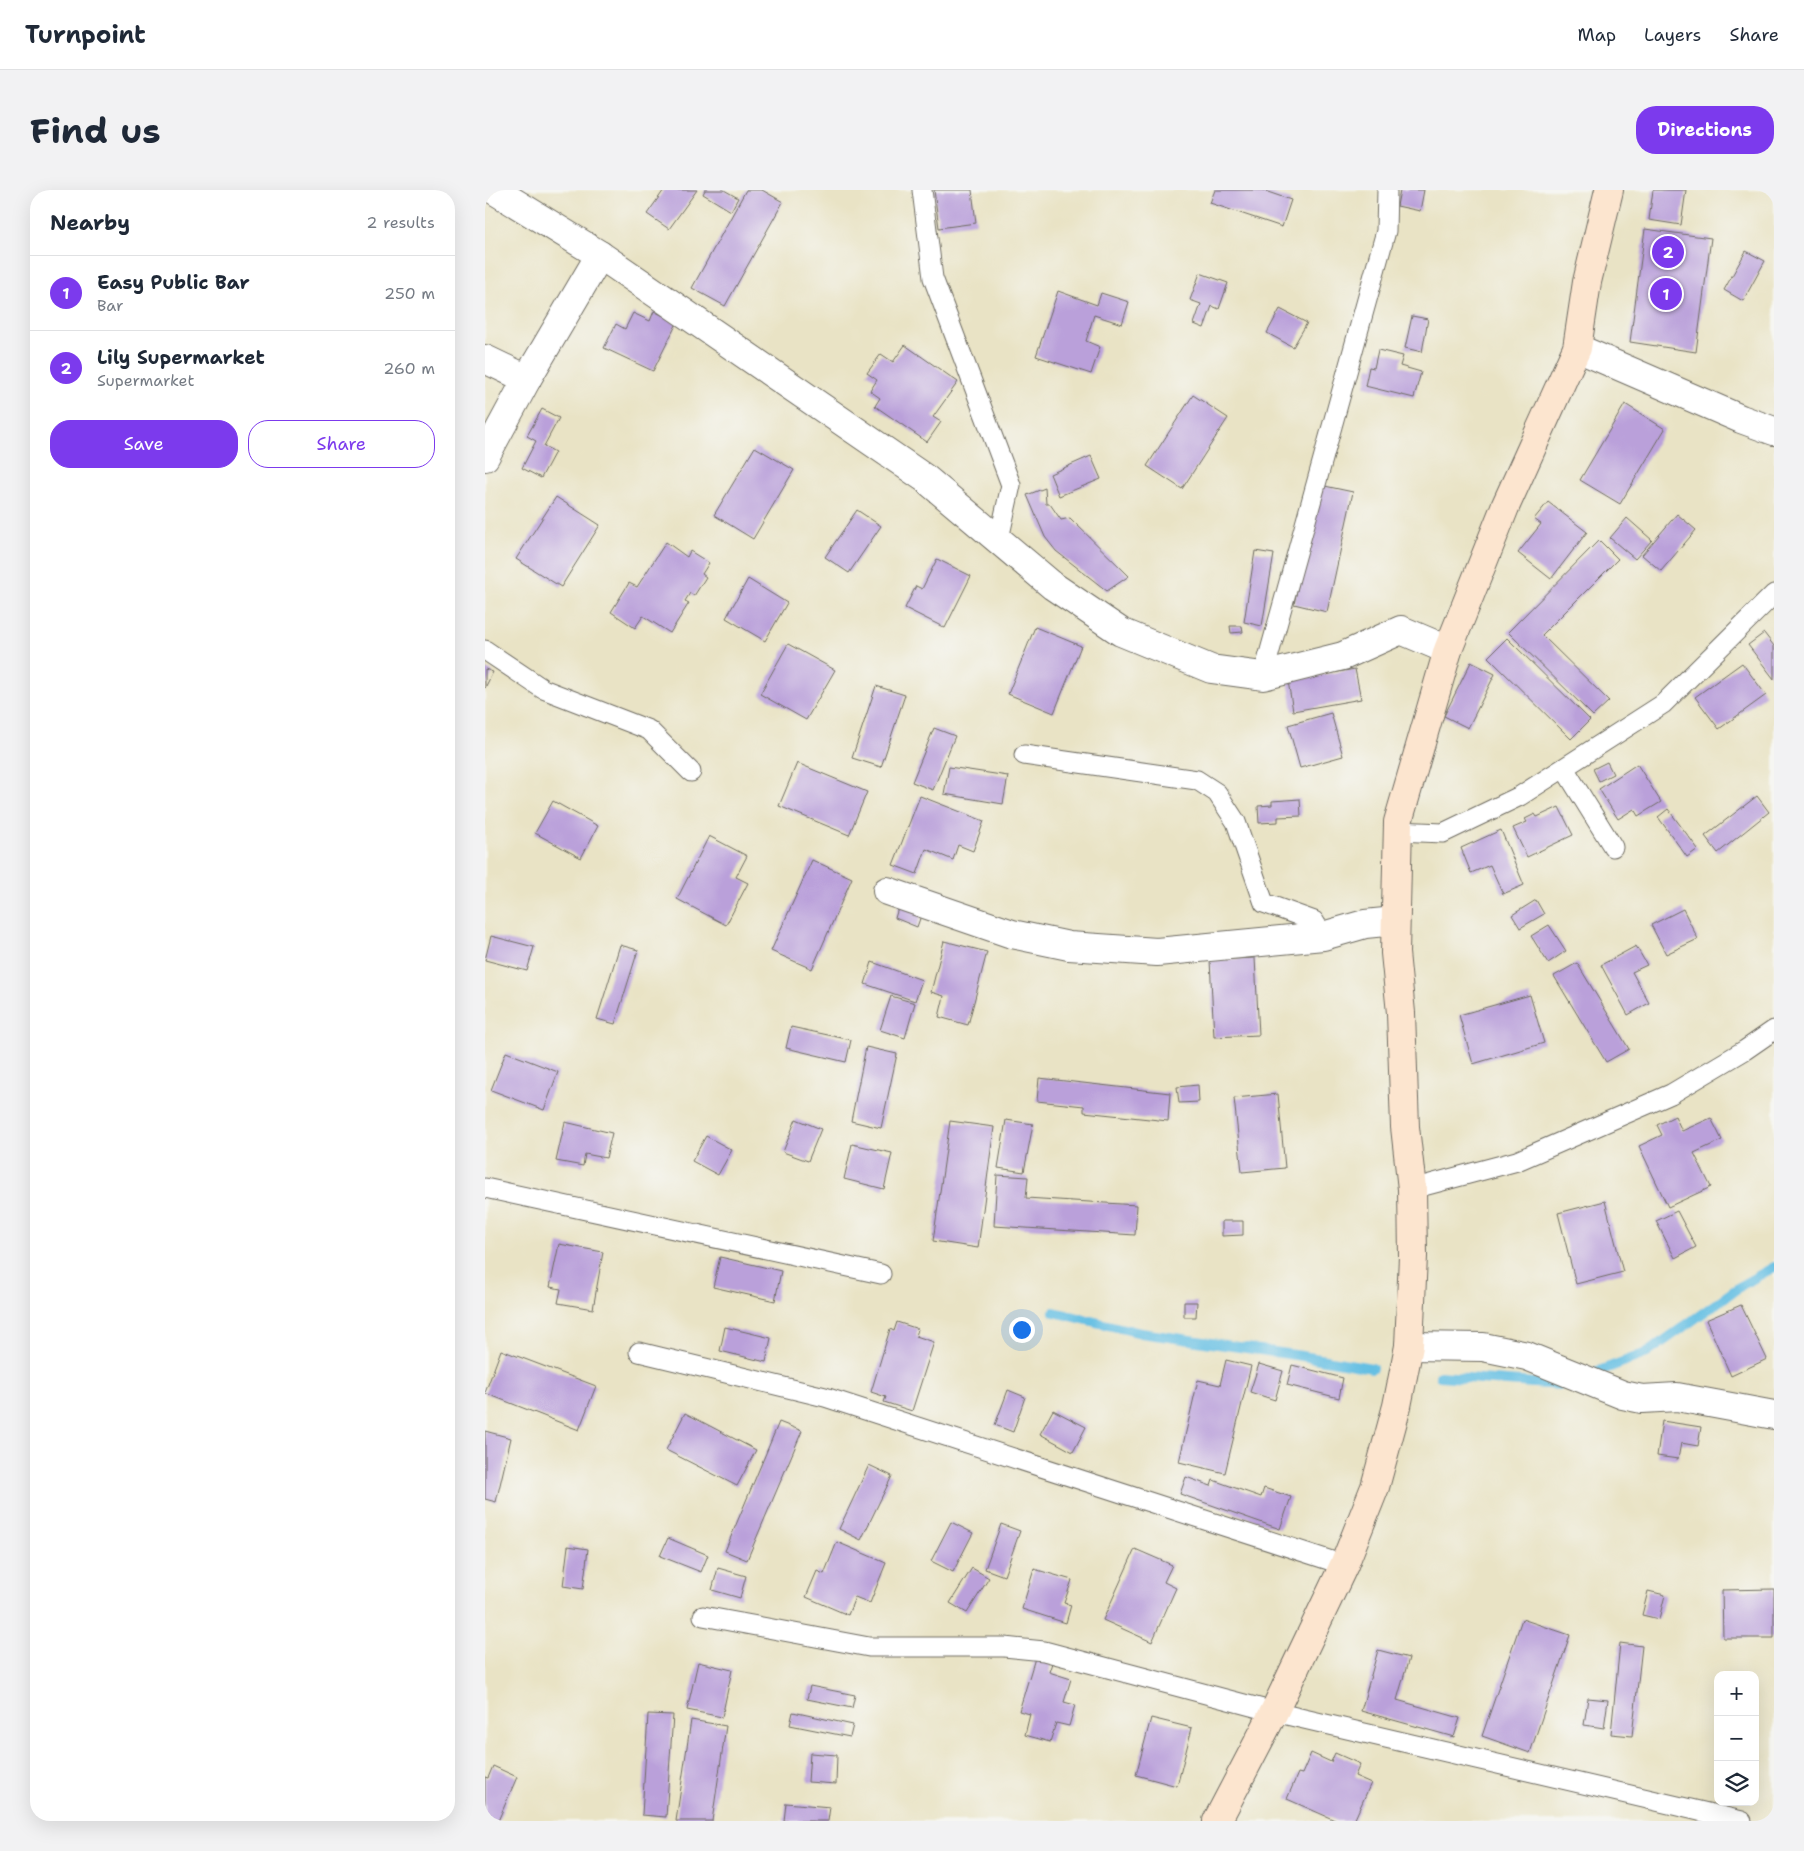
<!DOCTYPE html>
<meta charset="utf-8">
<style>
:root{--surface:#fff;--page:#f2f2f3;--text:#1f2937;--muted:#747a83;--line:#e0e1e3;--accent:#7c3aed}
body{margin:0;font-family:"Shantell Sans",sans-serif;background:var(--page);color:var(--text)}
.controls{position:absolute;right:15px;bottom:15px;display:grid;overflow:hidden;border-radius:10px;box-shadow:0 5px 20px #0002}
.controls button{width:45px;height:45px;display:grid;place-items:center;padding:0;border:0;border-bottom:1px solid var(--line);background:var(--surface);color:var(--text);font:25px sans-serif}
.you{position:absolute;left:536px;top:1139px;width:18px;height:18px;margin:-12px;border:4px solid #fff;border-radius:50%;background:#1a73e8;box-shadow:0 0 0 8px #1a73e833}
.badge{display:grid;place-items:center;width:32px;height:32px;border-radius:50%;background:var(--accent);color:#fff;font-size:16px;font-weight:700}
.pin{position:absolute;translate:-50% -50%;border:2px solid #fff;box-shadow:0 1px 5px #0006}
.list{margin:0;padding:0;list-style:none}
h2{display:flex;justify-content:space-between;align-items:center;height:65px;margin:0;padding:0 20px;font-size:21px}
h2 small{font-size:16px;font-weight:400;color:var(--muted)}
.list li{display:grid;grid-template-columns:32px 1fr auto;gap:15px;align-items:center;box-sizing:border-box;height:75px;padding:0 20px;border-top:1px solid var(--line)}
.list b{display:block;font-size:19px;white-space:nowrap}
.list p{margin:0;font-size:16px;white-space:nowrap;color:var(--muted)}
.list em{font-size:16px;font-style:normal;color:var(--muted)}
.actions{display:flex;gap:10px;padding:15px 20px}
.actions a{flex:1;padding:11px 0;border:1px solid var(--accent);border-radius:20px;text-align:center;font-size:18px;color:var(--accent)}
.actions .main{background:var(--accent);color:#fff}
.icon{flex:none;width:28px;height:28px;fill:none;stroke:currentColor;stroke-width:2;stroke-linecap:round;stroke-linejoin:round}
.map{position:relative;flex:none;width:1289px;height:1631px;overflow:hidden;border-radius:20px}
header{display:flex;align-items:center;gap:30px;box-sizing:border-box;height:70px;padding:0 25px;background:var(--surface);border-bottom:1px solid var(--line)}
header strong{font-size:24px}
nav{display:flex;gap:28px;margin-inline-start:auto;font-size:18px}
.intro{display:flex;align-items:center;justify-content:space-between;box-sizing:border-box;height:120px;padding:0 30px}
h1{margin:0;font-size:35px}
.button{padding:12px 22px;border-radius:20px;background:var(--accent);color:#fff;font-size:18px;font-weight:700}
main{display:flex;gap:30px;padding:0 30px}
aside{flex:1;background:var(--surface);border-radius:20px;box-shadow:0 5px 20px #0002}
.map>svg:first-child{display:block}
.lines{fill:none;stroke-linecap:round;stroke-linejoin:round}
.stream{stroke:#65bfe3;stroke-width:10}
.building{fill:#baa0da}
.service-casing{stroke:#6e6b61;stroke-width:21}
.minor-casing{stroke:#6e6b61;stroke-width:30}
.secondary-casing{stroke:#6e6b61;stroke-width:30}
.service{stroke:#fff;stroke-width:19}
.minor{stroke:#fff;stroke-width:28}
.secondary{stroke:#fce5cf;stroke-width:28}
</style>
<header>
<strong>Turnpoint</strong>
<nav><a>Map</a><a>Layers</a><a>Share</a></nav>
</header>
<div class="intro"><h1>Find us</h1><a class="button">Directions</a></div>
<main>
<aside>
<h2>Nearby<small>2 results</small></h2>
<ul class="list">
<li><span class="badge">1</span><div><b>Easy Public Bar</b><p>Bar</p></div><em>250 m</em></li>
<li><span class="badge">2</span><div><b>Lily Supermarket</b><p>Supermarket</p></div><em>260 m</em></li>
</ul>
<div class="actions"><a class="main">Save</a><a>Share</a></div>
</aside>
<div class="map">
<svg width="1289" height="1631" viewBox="0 0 1289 1631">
<rect width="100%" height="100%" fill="#f6f6f2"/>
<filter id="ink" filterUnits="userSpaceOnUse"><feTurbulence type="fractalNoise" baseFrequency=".02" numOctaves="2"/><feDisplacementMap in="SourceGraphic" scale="10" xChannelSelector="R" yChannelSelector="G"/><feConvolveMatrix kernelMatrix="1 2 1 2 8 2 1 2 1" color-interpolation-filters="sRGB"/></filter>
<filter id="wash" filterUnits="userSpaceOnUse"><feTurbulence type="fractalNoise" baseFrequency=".0096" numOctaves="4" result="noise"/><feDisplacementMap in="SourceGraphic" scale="20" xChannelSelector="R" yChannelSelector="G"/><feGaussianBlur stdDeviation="1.12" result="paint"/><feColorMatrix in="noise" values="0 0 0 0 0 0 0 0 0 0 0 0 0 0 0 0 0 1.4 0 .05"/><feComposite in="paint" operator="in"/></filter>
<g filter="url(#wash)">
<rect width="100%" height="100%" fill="#e9e3c5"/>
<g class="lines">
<g class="stream">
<polyline points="569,1122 656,1143 817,1166 887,1178"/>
<polyline points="1114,1181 1162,1163 1257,1095 1289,1077"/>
<polyline points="955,1186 1075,1195"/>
</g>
</g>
<g id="blocks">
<g class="building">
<polygon points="179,0 212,0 184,39 162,24"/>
<polygon points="220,0 239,0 253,8 246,21 218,4"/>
<polygon points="261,0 277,0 298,12 240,116 207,98"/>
<polygon points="449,0 487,0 491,33 454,38"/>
<polygon points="730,0 777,0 806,10 797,37 725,13"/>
<polygon points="915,0 939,0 935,21 912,16"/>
<polygon points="1168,0 1201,0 1196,35 1164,30"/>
<polygon points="1160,39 1226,48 1211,162 1145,152"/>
<polygon points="1261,61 1280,71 1258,111 1239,100"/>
<polygon points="715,83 743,93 734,119 727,116 719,138 709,134 716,114 705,110"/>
<polygon points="573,101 612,115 616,103 644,112 637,134 609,125 601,151 615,157 606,184 551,166"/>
<polygon points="795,119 822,133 808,157 782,143"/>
<polygon points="169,121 192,133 168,181 119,158 131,134 140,139 148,123 165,131"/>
<polygon points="927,126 943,129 937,162 920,158"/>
<polygon points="420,155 473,192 448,227 456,232 442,252 390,216 395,208 385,201 392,190 382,183 396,164 408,172"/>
<polygon points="893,160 918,166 915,176 936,182 929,208 880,196 884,177 889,178"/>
<polygon points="708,205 743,228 697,299 662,276"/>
<polygon points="1140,214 1180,239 1135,314 1095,290"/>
<polygon points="57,219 74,228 59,256 70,262 56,288 37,278 51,251 42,246"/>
<polygon points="270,257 309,280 268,349 229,325"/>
<polygon points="606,266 616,289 574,306 565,284"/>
<polygon points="835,295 868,302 842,422 809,414"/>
<polygon points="560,298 561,314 565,314 576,330 585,328 644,386 622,401 571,361 560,347 542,305"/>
<polygon points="71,307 115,335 76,397 31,369"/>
<polygon points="1063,312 1102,342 1066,389 1033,363 1056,334 1049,329"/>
<polygon points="372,320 396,336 364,383 340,367"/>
<polygon points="1192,324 1211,340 1176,381 1157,365"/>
<polygon points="1142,328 1167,350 1150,369 1125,348"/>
<polygon points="1114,350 1133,369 1057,445 1124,511 1108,526 1023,442"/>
<polygon points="181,352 202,367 205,361 224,373 217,384 221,387 209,406 205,403 200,411 204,413 185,443 158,426 150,438 126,422 144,393 152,397"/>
<polygon points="770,361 789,364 777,436 759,432"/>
<polygon points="452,369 486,386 460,438 420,418 431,396 437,399"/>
<polygon points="263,389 302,413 280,451 241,428"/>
<polygon points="745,436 757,436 758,442 746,443"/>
<polygon points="550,437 596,456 569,523 523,504"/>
<polygon points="1279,443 1289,456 1289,489 1263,455"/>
<polygon points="1022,448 1105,530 1086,549 1003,467"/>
<polygon points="303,454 350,480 321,530 275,504"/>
<polygon points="986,472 1010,484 983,538 959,526"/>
<polygon points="1257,473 1281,505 1234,539 1210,507"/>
<polygon points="0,479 8,482 0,498"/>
<polygon points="870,479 876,509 808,521 803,491"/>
<polygon points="391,496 420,505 396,577 367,568"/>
<polygon points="846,523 858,566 815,578 803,535"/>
<polygon points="449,538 470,546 448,600 427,592"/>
<polygon points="1122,572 1128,584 1114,591 1108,579"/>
<polygon points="312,573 382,602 364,645 294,616"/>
<polygon points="1152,574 1176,612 1153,626 1149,619 1133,629 1114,599"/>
<polygon points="464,577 523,586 518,614 459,604"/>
<polygon points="435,606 499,631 488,661 473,655 468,670 441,659 432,684 408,675"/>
<polygon points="1272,606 1284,622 1233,663 1220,646"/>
<polygon points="815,609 816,626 793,627 793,632 774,633 773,616 787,615 787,611"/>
<polygon points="68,611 113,636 96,668 50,643"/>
<polygon points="1074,617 1088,645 1042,667 1028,638 1042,632 1040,629 1050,624 1052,627"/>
<polygon points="1183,619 1213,659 1202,667 1173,627"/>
<polygon points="1016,640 1039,695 1018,704 1005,675 986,683 976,658"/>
<polygon points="224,646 262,666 251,687 263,693 241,735 192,709"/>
<polygon points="327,670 367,688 327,779 286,761"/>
<polygon points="1051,710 1059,724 1035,738 1027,725"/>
<polygon points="415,712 438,720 432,737 410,728"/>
<polygon points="1198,719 1213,749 1181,764 1166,735"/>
<polygon points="1064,735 1081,761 1063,773 1046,746"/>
<polygon points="6,746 49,757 42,781 0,770"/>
<polygon points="459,751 502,762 483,835 454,827 459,806 446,802"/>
<polygon points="135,755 153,760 130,834 112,829"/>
<polygon points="1151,756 1162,775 1147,782 1164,813 1143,825 1116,775"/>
<polygon points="770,768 774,845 729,847 725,770"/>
<polygon points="387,772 437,790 430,811 380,794"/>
<polygon points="1092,773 1144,859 1121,872 1069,786"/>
<polygon points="1045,805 1059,853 988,874 974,825"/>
<polygon points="406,806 430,813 420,848 395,840"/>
<polygon points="306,837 366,850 361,872 301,858"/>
<polygon points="381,857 412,864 396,938 366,931"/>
<polygon points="21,862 73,882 59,920 6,900"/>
<polygon points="554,888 685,903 683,931 599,922 599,916 552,911"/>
<polygon points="713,895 714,912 694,913 692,897"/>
<polygon points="793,904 800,978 757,982 749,908"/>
<polygon points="1190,926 1197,941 1226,928 1237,950 1209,963 1226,997 1183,1017 1154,956 1177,945 1172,935"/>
<polygon points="311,929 336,939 323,971 298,962"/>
<polygon points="521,930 548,934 539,982 513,978"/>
<polygon points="465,931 509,937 493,1058 448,1051"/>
<polygon points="80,932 127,943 121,968 100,964 98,976 71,971"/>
<polygon points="221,946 247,960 233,985 207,971"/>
<polygon points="367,954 407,963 399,999 359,989"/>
<polygon points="512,985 543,987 541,1008 652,1015 650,1045 509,1036"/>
<polygon points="1120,1011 1138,1082 1091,1094 1073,1023"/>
<polygon points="1192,1021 1211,1057 1190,1068 1171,1031"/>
<polygon points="737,1031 758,1031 758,1045 737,1046"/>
<polygon points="74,1054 118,1062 108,1119 73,1113 76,1099 65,1097"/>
<polygon points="235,1067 296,1081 290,1111 228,1097"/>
<polygon points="699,1112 712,1112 711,1127 699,1127"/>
<polygon points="1256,1115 1282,1169 1246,1186 1221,1130"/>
<polygon points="412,1132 433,1139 431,1146 449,1152 427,1221 399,1212 401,1207 386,1202 405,1139 409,1141"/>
<polygon points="240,1137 286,1148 281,1172 235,1161"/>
<polygon points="16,1160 111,1196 94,1240 0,1203"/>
<polygon points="741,1170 766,1176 740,1283 694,1272 713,1190 735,1195"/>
<polygon points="774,1174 798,1181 790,1210 765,1202"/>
<polygon points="807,1175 858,1188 854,1208 802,1195"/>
<polygon points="523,1200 540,1207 528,1242 510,1235"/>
<polygon points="568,1220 601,1237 588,1262 555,1244"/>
<polygon points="200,1223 271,1260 252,1296 181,1260"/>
<polygon points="1177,1231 1216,1237 1213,1256 1196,1253 1193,1269 1172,1266"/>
<polygon points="294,1232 317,1241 262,1370 240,1361"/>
<polygon points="0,1241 26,1248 11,1312 0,1309"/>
<polygon points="384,1275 407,1286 376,1350 354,1339"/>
<polygon points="701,1287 726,1296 728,1290 776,1307 779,1298 806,1307 795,1339 695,1304"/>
<polygon points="466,1332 488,1343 468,1382 446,1371"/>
<polygon points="516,1334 535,1341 519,1386 500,1379"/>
<polygon points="183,1348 223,1365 216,1382 175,1366"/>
<polygon points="352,1352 401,1373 385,1413 370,1407 363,1425 321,1407 332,1381 339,1384"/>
<polygon points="83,1356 103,1359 98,1399 78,1396"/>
<polygon points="650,1359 687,1375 679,1392 691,1398 667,1452 618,1430"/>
<polygon points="233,1378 261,1386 255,1408 227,1400"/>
<polygon points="487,1378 504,1388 482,1423 465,1413"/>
<polygon points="549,1379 587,1390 579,1413 586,1415 581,1433 537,1419"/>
<polygon points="1289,1399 1289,1448 1238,1448 1237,1400"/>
<polygon points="1163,1401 1180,1405 1174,1429 1157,1425"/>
<polygon points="1037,1429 1085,1445 1045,1563 997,1546"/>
<polygon points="1135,1453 1157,1456 1147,1546 1126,1544"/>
<polygon points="893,1460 924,1468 912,1510 975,1528 969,1547 876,1521"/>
<polygon points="550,1468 567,1473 564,1482 586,1489 579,1512 590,1515 584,1536 571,1533 565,1552 540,1545 545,1524 534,1521"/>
<polygon points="213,1472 247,1480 237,1527 202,1520"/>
<polygon points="325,1496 370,1505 367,1518 322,1509"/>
<polygon points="1103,1508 1123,1510 1119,1538 1099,1535"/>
<polygon points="308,1522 368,1535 365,1547 305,1535"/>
<polygon points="163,1524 188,1525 181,1627 157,1625"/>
<polygon points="666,1528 707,1538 692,1596 651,1585"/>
<polygon points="206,1530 241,1536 227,1631 191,1631"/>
<polygon points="325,1563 352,1565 351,1594 323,1592"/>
<polygon points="826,1563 846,1572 850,1563 875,1574 870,1586 886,1593 869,1631 852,1631 802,1609 813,1583 817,1584"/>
<polygon points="8,1576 32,1587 13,1631 0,1631 0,1587 3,1588"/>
<polygon points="301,1613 345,1617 343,1631 299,1631"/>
</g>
</g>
</g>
<g filter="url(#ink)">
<use href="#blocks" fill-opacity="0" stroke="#6e6b61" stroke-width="1"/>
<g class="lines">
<defs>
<g id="service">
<polyline points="437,0 448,88 526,295 514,349"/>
<polyline points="0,460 58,499 164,540 206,582"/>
<polyline points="778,486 901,41 902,0"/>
<polyline points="539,565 712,590 732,603 751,632 779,713 829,731 838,746"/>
<polyline points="1079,578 1128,657"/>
<polyline points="912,641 958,643 1035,606 1178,514 1289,404"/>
<polyline points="0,998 396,1084"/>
<polyline points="927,999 1032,971 1186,904 1260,860 1289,840"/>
<polyline points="154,1162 340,1207 859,1375"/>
<polyline points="218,1426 384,1457 519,1457 559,1461 789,1522 1257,1631"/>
</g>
<g id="minor">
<polyline points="9,0 115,65 441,289 568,396 636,442 726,479 778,486 858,466 916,440 963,460"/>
<polyline points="1092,158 1256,229 1289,241"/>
<polyline points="0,169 42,189"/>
<polyline points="0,267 42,189 115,65"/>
<polyline points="402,701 527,744 584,756 672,762 838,746 880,734 910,731"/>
<polyline points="924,1156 998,1157 1042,1166 1138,1205 1157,1209 1192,1207 1289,1225"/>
</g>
<polyline id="secondary" points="732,1631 789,1522 859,1375 890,1297 912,1216 924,1156 928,1066 927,999 920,937 916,823 910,763 913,632 963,460 1020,317 1092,158 1102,92 1124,0"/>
</defs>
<use href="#service" class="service-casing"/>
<use href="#minor" class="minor-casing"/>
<use href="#secondary" class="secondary-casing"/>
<use href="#service" class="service"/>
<use href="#minor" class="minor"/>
<use href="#secondary" class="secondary"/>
</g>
</g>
</svg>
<div class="controls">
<button>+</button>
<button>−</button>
<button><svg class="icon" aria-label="layers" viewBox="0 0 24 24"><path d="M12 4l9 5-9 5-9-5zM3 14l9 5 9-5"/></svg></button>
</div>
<div class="you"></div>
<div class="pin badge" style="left:1181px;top:104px">1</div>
<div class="pin badge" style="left:1183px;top:62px">2</div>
</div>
</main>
